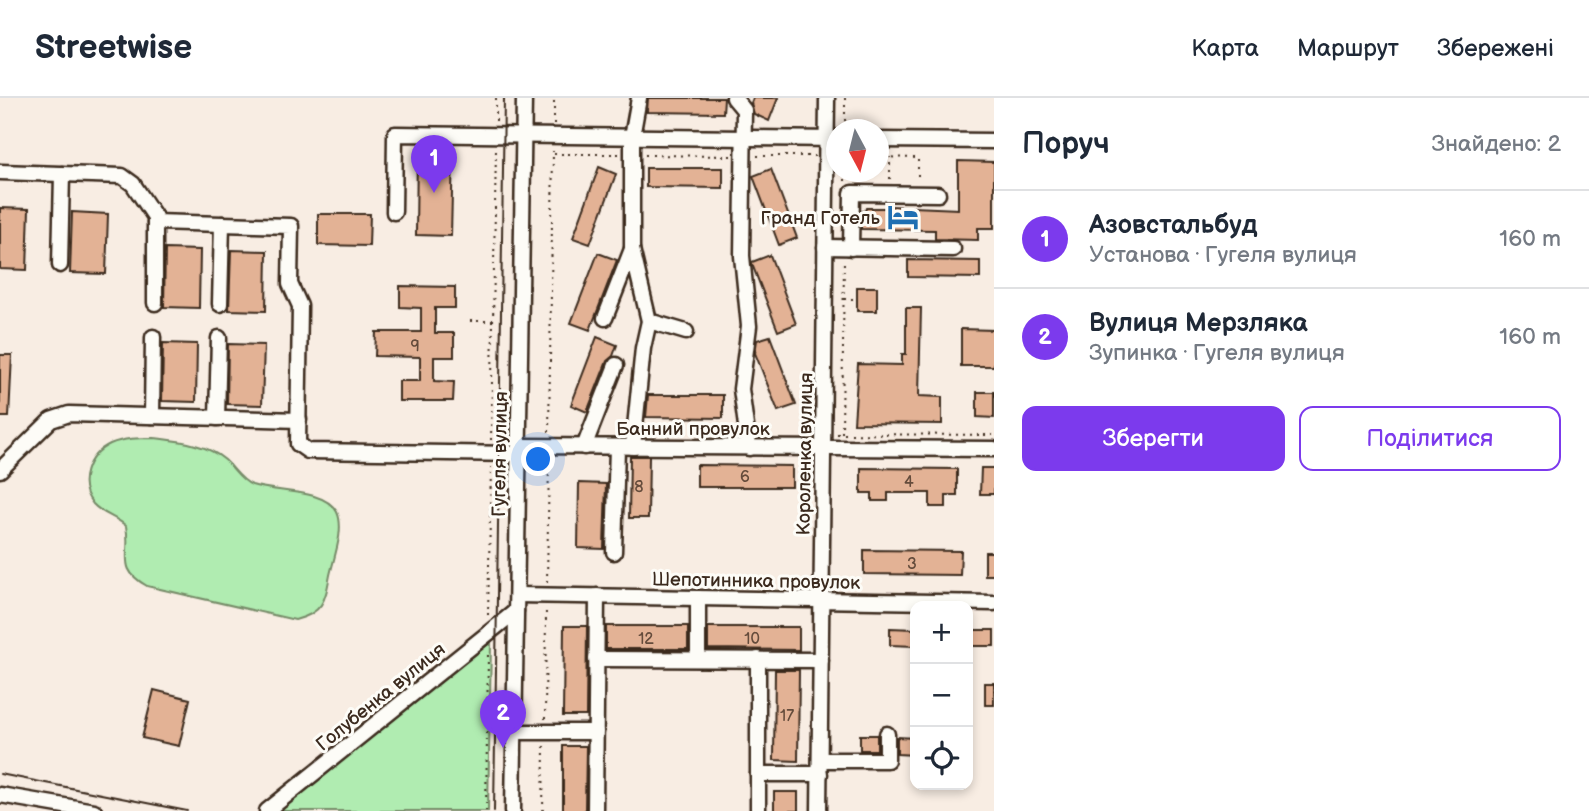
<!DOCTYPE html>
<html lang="uk">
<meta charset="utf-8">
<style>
:root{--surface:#fff;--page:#f6f6f7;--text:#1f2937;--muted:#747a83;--line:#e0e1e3;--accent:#7c3aed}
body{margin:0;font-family:"Balsamiq Sans",sans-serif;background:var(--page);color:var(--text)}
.controls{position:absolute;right:21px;bottom:21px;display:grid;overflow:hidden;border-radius:14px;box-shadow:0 4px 10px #0003}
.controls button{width:63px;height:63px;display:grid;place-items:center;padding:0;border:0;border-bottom:2px solid var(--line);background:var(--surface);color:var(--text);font:35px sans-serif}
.compass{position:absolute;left:826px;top:21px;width:63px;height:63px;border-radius:50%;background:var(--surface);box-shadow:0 4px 10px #0003;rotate:173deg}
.you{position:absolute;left:539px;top:362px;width:24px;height:24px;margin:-18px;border:5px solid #fff;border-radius:50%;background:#1a73e8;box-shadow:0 0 0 10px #1a73e833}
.badge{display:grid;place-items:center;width:46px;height:46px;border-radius:50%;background:var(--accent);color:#fff;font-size:23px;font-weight:700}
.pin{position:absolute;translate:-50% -58px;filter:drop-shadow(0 2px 4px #0008)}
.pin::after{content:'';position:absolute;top:37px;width:24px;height:21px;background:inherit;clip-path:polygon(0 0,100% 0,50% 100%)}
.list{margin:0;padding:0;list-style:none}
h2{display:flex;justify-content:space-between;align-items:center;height:91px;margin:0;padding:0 28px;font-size:30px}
h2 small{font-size:23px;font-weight:400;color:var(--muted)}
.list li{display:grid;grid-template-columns:46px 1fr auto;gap:21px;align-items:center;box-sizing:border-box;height:98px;padding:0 28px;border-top:2px solid var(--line)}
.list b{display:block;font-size:26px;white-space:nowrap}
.list p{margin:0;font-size:23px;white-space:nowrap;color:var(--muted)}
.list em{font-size:23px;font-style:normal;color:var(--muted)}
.actions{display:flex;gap:14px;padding:21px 28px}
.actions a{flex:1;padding:16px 0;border:2px solid var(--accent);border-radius:14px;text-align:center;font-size:24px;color:var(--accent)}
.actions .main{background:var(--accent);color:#fff}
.icon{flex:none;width:38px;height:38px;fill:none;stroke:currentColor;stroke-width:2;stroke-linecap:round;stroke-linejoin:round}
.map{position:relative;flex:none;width:994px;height:713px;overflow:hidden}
header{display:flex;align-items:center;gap:42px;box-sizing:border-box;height:98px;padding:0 35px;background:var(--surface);border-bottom:2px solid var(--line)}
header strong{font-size:33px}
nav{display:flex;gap:38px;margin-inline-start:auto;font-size:24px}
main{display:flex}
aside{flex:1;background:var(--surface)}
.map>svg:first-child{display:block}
.green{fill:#b0ecb1;stroke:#768b68;stroke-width:2}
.building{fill:#e3b295;stroke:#3b2a1e;stroke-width:2}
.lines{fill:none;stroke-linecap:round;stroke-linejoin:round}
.minor-casing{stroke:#3b2a1e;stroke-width:19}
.path{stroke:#3b2a1e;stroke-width:2;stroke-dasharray:2 5;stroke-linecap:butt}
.minor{stroke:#fdfcf7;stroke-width:14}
.tram{stroke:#3b2a1e;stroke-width:2}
.labels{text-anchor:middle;stroke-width:6;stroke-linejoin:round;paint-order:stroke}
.number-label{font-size:16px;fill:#654c3c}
.poi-label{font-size:19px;fill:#3b2a1e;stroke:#fdfcf7;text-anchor:end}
.street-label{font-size:19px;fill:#3b2a1e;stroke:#fdfcf7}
</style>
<header>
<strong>Streetwise</strong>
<nav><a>Карта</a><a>Маршрут</a><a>Збережені</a></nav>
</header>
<main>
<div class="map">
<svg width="994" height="713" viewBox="0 0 994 713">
<rect width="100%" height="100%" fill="#f8ede3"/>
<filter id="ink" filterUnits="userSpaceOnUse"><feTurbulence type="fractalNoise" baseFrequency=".0143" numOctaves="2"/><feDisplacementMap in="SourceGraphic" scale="14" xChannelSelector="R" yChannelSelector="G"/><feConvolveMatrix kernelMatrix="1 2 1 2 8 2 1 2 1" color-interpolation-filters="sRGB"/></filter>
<g filter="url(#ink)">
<g class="green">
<path d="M154 340C177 343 206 345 225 362 234 370 240 382 252 387 275 395 324 390 337 414 345 431 334 459 330 477 325 503 323 515 295 522L147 488C115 470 132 457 126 428 116 419 102 416 93 406 76 386 87 357 110 346 124 340 139 340 154 340Z"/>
<polygon points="491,544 488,713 279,713"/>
</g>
<g class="building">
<polygon points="648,0 724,0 723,15 647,14"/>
<polygon points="753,0 778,0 769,23 754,16 751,5"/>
<polygon points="417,52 453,52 451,138 416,137"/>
<polygon points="958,63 994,64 994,130 978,130 978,142 935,141 935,132 861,131 861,113 865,113 866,110 891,110 891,108 958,111"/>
<polygon points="599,69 616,76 590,146 573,140"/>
<polygon points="646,70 723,70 723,90 646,89"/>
<polygon points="771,71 797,140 779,147 753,78"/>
<polygon points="0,110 29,111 27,172 0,171"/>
<polygon points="72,114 108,116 106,176 70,175"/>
<polygon points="318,116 370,116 369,148 318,147"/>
<polygon points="165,151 200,152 199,210 164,209"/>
<polygon points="231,152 267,153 266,213 229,212"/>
<polygon points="598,155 617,162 590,232 571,225"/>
<polygon points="770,157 796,226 778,233 752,166 752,164"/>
<polygon points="908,162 980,163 980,180 908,179"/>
<polygon points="400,188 455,189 455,210 435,210 435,235 454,235 454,259 434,259 434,283 454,284 453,303 399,303 399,283 420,283 420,259 375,258 376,234 421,234 421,210 400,209"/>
<rect x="857" y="189" width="20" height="24"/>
<polygon points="906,210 921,210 919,298 942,299 942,326 854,325 858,266 902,267 902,256 906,256"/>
<polygon points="961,231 994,232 994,268 961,268"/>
<polygon points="770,238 796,307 778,313 755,255 757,242"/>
<polygon points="597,239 617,247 613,258 607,263 587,314 571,307"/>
<polygon points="163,245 197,246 196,304 162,303"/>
<polygon points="228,246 264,247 262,307 227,306"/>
<polygon points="0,257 12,257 9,319 0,319"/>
<polygon points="977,294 994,294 994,320 977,319"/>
<polygon points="648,297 723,297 723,320 646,319"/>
<polygon points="630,358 649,358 648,420 629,420"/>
<polygon points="697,367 792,368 792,389 697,389"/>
<polygon points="861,370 957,371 957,397 946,397 946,409 930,409 930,395 888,395 888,403 872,403 872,395 861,395"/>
<polygon points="981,370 994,370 994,396 980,396"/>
<polygon points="579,385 606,386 604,451 578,450"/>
<polygon points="864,452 961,453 960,477 864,476"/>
<rect x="985" y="454" width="9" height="23"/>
<polygon points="564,528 587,528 586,618 563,618"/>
<rect x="606" y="528" width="82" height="23"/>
<polygon points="708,529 799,529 799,552 708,551"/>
<polygon points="890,530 915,531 915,548 890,547"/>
<rect x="969" y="532" width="25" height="16"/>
<polygon points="775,572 799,572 798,663 774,662"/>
<rect x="985" y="585" width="9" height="22"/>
<polygon points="154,592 190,601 179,648 142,640"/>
<rect x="860" y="637" width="17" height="15"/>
<polygon points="897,639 915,640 915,657 897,656"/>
<polygon points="563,648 586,648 585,713 563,713"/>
<rect x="774" y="694" width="24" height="19"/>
</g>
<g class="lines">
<defs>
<g id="minor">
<polyline points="734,0 744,12 742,158 749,228 741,291 749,350"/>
<polyline points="878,42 994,43"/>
<polyline points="0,74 122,78 133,86 155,119 155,124 291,128 290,186 300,208 298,346 308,353 519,356"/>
<polyline points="394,114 395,36 836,41"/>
<polyline points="825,149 953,151"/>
<polyline points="851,150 852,95 938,96"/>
<polyline points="60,167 62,76"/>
<polyline points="155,205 155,124"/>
<polyline points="220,206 222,126"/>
<polyline points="605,220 632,151"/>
<polyline points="649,223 686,234"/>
<polyline points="152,318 153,239"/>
<polyline points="217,320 219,240"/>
<polyline points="519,348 994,351"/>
<polyline points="584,349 616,267"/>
<polyline points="633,349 643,250 649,223 632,151 632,39 639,0"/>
<polyline points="0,372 51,322 69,316 299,322"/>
<polyline points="614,454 617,349"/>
<polyline points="517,497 994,505"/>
<polyline points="596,561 821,562"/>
<polyline points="698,561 698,500"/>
<polyline points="514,634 596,634"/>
<polyline points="820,662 887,662 887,636"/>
<polyline points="758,676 820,676"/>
<polyline points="0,697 94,713"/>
<polyline points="267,713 516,513"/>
<polyline points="513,713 524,0"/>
<polyline points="595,713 597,498"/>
<polyline points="758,713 758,561"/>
<polyline points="819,713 827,0"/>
</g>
</defs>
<use href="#minor" class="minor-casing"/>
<g class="path">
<polyline points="496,23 496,0"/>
<polyline points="554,26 554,0"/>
<polyline points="841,29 874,30"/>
<polyline points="845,30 845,0"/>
<polyline points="554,56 619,56"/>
<polyline points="645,57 731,58"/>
<polyline points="757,58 815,58"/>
<polyline points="878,59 918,60 918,81"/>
<polyline points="890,81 890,59"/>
<polyline points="845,83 845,74"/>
<polyline points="844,201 857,201"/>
<polyline points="470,223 493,223"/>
<polyline points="549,334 553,53"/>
<polyline points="842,335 844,162"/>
<polyline points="837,336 994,337"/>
<polyline points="491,342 496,50"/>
<polyline points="547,484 549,361"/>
<polyline points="488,517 491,369"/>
<polyline points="545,621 546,511"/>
<polyline points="486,713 488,554"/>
<polyline points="543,713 544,648"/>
</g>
<use href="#minor" class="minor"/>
<g class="tram">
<polyline points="0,676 187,713"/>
<polyline points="494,713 504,0"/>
</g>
</g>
</g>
<defs>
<symbol id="hotel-bare" viewBox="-9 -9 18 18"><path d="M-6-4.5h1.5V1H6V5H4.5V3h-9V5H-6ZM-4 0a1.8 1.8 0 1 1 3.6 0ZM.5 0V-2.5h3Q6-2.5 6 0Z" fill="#1f6fb2" stroke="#fdfcf7" stroke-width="2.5" paint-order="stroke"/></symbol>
</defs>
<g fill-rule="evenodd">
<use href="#hotel-bare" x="881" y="97" width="44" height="44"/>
</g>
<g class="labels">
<g class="number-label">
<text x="415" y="253">9</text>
<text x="745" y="384">6</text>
<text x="909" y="389">4</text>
<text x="639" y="394">8</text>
<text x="912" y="471">3</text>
<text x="646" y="546">12</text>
<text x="752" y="546">10</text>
<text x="787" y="623">17</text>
</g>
<g class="poi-label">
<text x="880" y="126">Гранд Готель</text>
</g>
<g class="street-label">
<text x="693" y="337">Банний провулок</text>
<text transform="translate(499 356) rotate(-89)" y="7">Гугеля вулиця</text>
<text transform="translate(804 356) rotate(-89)" y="7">Короленка вулиця</text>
<text transform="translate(756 482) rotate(1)" y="7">Шепотинника провулок</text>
<text transform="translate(380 598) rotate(-39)" y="7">Голубенка вулиця</text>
</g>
</g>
</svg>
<div class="controls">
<button>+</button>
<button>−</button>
<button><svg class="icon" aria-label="locate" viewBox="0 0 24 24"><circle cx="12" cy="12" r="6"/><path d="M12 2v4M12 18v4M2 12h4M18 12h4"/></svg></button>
</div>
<svg class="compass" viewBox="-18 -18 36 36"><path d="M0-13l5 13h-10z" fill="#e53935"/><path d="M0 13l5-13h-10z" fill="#747a83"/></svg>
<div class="you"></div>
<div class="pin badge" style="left:434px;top:95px">1</div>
<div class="pin badge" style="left:503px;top:650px">2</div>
</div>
<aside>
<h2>Поруч<small>Знайдено: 2</small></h2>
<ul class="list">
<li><span class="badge">1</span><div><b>Азовстальбуд</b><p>Установа · Гугеля вулиця</p></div><em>160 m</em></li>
<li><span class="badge">2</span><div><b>Вулиця Мерзляка</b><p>Зупинка · Гугеля вулиця</p></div><em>160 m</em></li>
</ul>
<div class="actions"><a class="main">Зберегти</a><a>Поділитися</a></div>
</aside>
</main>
